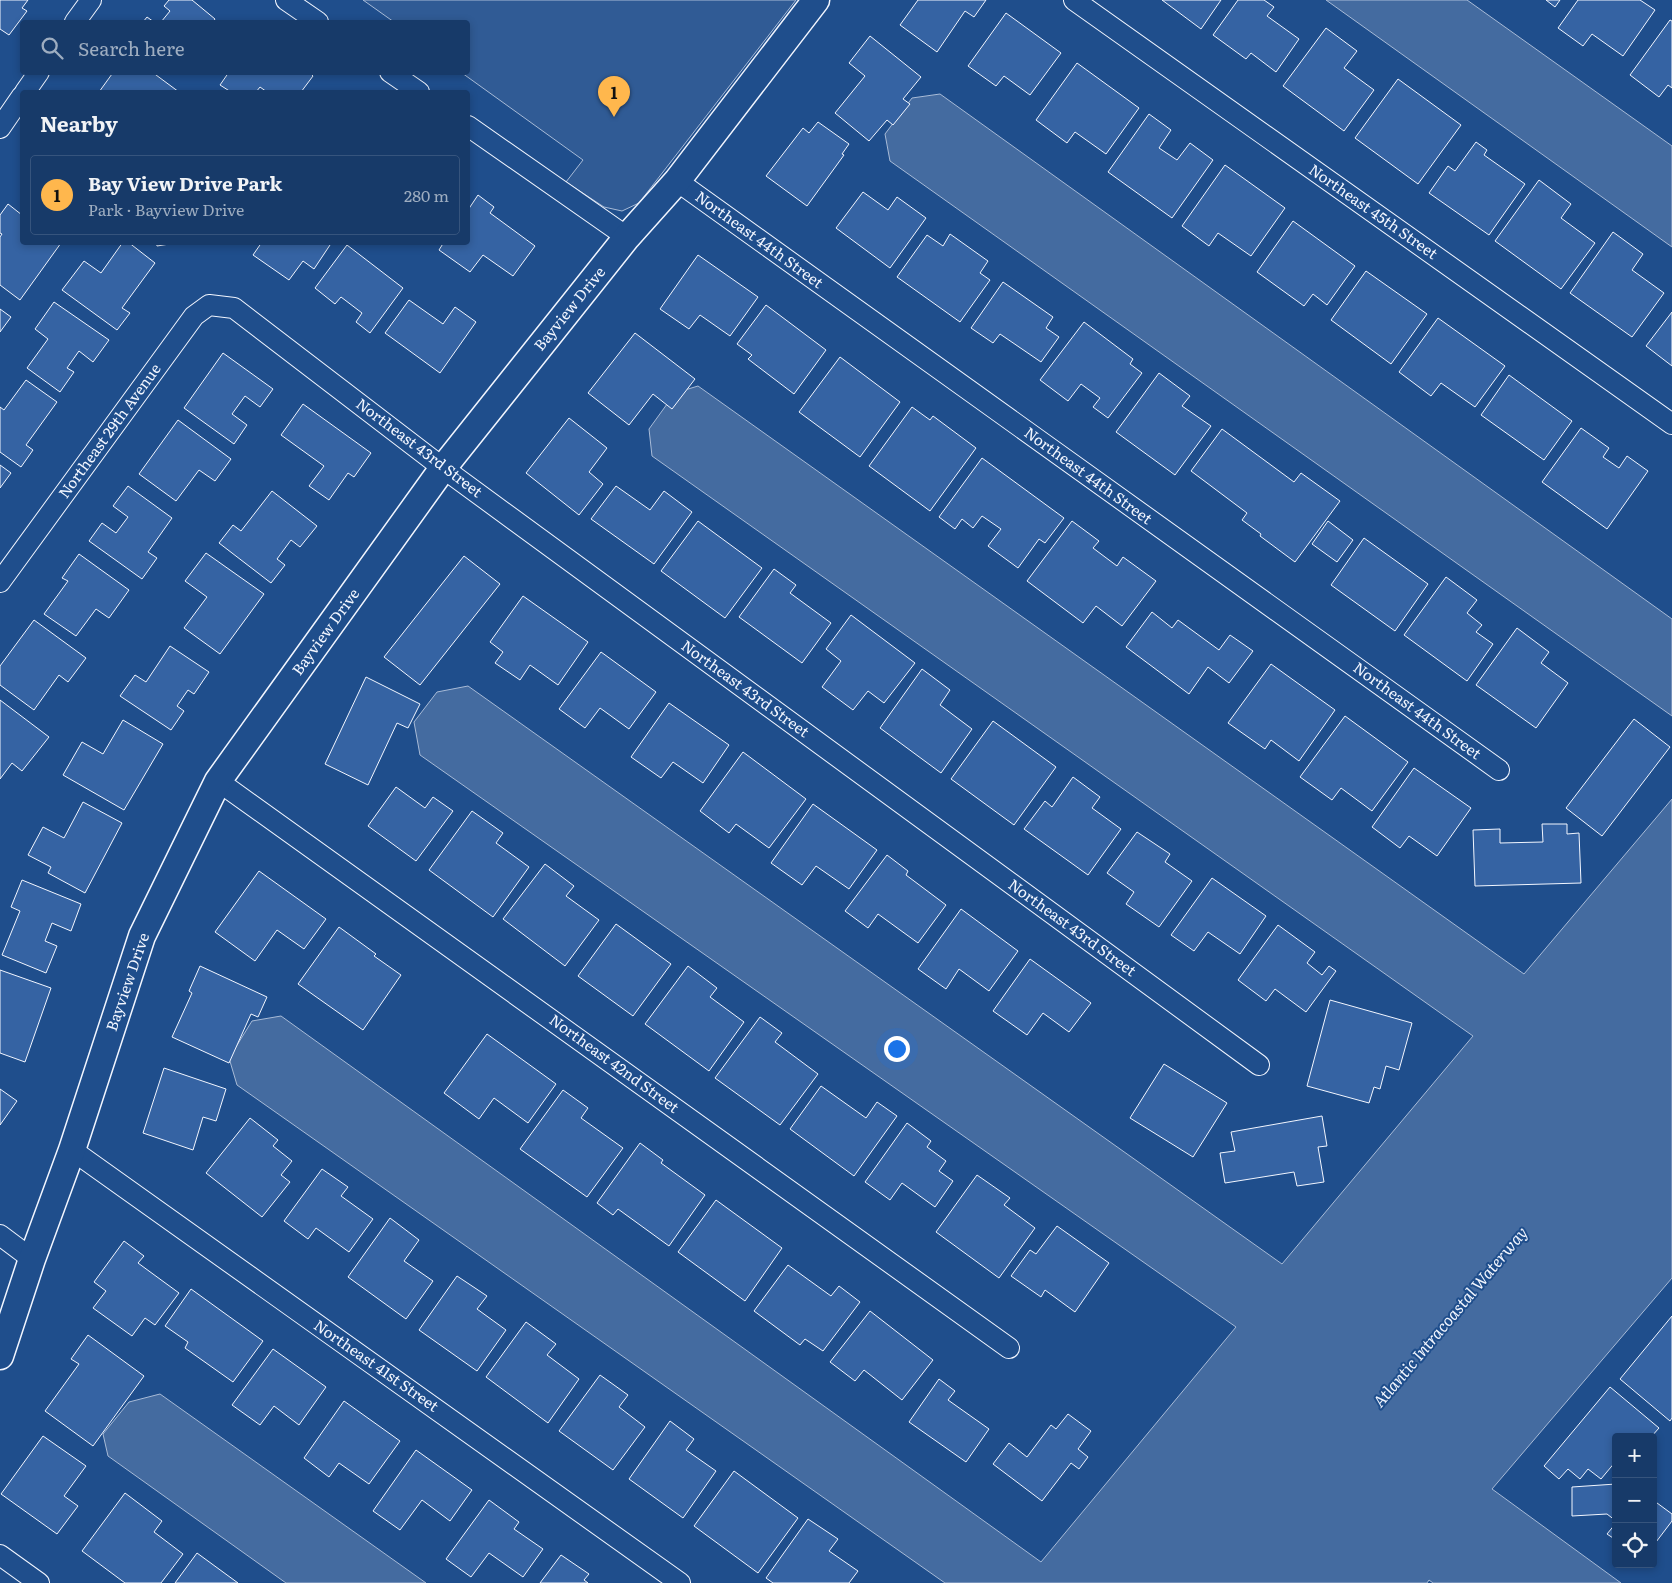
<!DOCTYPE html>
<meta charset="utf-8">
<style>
:root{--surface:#173a69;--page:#20416f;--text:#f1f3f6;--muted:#9eadc0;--line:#36547d;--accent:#ffb74d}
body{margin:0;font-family:Literata,serif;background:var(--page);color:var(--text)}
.controls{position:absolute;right:15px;bottom:15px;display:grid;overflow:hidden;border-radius:5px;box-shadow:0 2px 8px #0003}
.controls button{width:45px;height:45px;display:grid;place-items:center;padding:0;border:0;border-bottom:1px solid var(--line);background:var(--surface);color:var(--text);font:25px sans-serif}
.you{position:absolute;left:896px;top:1048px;width:18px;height:18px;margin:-12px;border:4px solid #fff;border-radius:50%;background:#1a73e8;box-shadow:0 0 0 8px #1a73e833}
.badge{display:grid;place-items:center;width:32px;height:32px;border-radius:50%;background:var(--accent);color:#111;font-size:16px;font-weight:700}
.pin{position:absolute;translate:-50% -41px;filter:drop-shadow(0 1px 2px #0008)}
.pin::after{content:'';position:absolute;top:26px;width:18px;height:15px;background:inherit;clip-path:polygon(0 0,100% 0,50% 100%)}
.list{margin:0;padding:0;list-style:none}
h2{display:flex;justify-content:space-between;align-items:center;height:65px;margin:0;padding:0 20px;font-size:21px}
h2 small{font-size:16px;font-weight:400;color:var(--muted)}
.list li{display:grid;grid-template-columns:32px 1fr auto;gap:15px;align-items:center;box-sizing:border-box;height:80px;margin:0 10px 10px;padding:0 10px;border:1px solid var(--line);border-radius:5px}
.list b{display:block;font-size:19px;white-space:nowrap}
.list p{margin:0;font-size:16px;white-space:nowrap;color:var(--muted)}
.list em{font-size:16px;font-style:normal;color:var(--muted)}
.icon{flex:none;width:28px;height:28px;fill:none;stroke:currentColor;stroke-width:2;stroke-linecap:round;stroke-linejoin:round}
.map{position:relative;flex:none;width:1672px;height:1583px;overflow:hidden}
.search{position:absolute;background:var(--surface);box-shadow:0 2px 8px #0003;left:20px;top:20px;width:450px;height:55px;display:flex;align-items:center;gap:12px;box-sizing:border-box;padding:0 18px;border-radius:5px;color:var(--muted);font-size:19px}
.panel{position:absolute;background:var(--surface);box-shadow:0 2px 8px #0003;left:20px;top:90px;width:450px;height:155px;border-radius:5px}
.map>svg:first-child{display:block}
.built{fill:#305b95;stroke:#a8bbd7}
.water{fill:#446ba0;stroke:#a8bbd7}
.building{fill:#3563a3;stroke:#f2f6ff}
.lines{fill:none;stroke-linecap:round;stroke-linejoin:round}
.minor-casing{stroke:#f2f6ff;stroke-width:22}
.tertiary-casing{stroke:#f2f6ff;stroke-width:29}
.minor{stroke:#1f4e8c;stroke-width:20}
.tertiary{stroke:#1f4e8c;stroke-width:26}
.labels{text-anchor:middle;stroke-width:4;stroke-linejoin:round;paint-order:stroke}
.street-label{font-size:15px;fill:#f2f6ff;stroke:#1f4e8c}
.water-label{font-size:16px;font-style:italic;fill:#f2f6ff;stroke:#1f4e8c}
</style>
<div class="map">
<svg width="1672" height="1583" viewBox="0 0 1672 1583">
<rect width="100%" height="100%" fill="#1f4e8c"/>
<polygon class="built" points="363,0 796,0 639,203 622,211 604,207 566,182 583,160 462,73 468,72 468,22 394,22"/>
<g class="water">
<polygon points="1326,0 1467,0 1672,146 1672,247"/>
<polygon points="940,94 1672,619 1672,716 890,161 885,134 912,98"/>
<polygon points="698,386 1524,974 1672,799 1672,1278 1492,1489 1621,1583 1433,1583 1429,1580 1427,1583 945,1583 237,1085 229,1058 252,1021 281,1016 1041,1562 1236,1327 420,755 414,722 437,692 468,686 1282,1264 1473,1036 652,456 649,429 675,393"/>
<polygon points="160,1394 426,1583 286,1583 108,1456 103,1434 129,1402"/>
</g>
<g class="building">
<polygon points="0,0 28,0 22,8 27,11 9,35 0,29"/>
<polygon points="169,0 192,0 215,19 213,22 161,22 170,11 164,6"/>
<polygon points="918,0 986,0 974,17 965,11 937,52 900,25"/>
<polygon points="1162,0 1221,0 1201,29"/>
<polygon points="1238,0 1264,0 1274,7 1267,16 1299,39 1276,72 1251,53 1246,59 1213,35"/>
<polygon points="1546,0 1560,0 1555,7"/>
<polygon points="1578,0 1640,0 1655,10 1623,56 1592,34 1583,46 1558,28"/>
<polygon points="1006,13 1061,53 1030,95 1004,76 996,86 968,66"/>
<polygon points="147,17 154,22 143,22"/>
<polygon points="1670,20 1672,21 1672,88 1668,85 1659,97 1630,75"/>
<polygon points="1326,28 1357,51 1344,68 1374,90 1344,131 1283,86"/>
<polygon points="870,36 921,77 903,99 910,104 893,125 887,120 869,141 835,113 865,76 849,63"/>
<polygon points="1077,63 1139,108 1106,154 1075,132 1067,143 1036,120"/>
<polygon points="110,72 152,72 179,92 99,92 112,74"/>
<polygon points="229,72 309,72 313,76 301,92 267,92 260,87 256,92 231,92 220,85"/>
<polygon points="1398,79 1461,125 1418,184 1355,138"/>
<polygon points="1149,114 1171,130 1159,148 1177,160 1190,143 1213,160 1172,218 1108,172"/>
<polygon points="818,122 849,144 842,154 844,155 807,206 766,176 803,128 809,133"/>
<polygon points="1476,142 1487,150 1484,155 1525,184 1489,235 1429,193 1448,166 1455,171"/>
<polygon points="1225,165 1285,208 1251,256 1218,233 1209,246 1182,226"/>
<polygon points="1539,180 1571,204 1561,218 1595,243 1561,289 1495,241"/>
<polygon points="863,192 888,210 897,197 926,218 890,268 836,228"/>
<polygon points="478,195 494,207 490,213 535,246 513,276 483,255 470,272 439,250 444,242 468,242 468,210"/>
<polygon points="8,204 22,215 22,242 61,243 20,300 0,285 0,237 2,234 0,233 0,215"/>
<polygon points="1293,221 1355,266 1327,305 1313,294 1304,306 1257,272"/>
<polygon points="1613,232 1643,254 1632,270 1664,293 1632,337 1570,293"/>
<polygon points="950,234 988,261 980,273 990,280 960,322 897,277 927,235 943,246"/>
<polygon points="123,242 128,242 155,263 122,308 130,313 117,330 62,290 84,261 101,273"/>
<polygon points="156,242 182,242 157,246"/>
<polygon points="262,242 332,242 314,269 303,261 289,280 253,255"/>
<polygon points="347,245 403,288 370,333 356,322 362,313 341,297 335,304 315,288"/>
<polygon points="698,255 758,297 730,336 700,315 689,329 660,309"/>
<polygon points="1366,271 1427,314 1391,364 1331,320"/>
<polygon points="1003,282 1053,317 1046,328 1059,337 1041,362 1000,334 993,343 971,328"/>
<polygon points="409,300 443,324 455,307 476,322 440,373 385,333"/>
<polygon points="54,302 109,340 93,362 79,351 67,368 74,372 60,392 27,368 48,339 35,329"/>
<polygon points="766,305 826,350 794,394 748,359 752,355 737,344"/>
<polygon points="0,309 11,317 0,332"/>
<polygon points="1672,312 1672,366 1646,346"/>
<polygon points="1438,318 1505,366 1475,407 1441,383 1431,396 1399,372"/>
<polygon points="1084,322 1133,359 1130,364 1142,373 1108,418 1093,407 1100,398 1081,384 1068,401 1040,380"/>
<polygon points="635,333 695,379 672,409 653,394 629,425 588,393"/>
<polygon points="223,353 273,389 260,407 245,396 232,414 247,425 234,444 184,408"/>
<polygon points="840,357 900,402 860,457 799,412"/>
<polygon points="1159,373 1190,396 1182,406 1211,426 1175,475 1116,432"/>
<polygon points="1509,375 1572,421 1544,460 1481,415"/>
<polygon points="26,380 57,402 26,445 33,450 21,467 0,452 0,407 4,410"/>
<polygon points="303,404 371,453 354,477 348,473 329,500 309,486 324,466 281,435"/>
<polygon points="912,407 930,420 933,416 976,448 930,511 869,466"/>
<polygon points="569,418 607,448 589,472 603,484 579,515 526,473"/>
<polygon points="178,420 231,459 215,481 199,470 176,501 139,474"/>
<polygon points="1581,428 1609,448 1603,457 1619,468 1627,456 1648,471 1607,529 1542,482"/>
<polygon points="1222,429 1294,482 1301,473 1340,501 1295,562 1260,536 1261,534 1242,520 1247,513 1191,471"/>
<polygon points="982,458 1064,518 1045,543 1039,539 1018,568 988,546 1001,529 982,516 973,528 962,519 955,529 939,517"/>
<polygon points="0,465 11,473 0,488"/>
<polygon points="128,486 172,518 148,552 157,558 142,579 89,541 102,523 116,533 128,517 113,506"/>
<polygon points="616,486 650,510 664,491 692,512 654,564 591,519"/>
<polygon points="272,491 317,526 300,547 291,540 277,559 285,565 271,583 219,543 233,525 241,531"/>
<polygon points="698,521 762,568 725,618 661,571"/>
<polygon points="1072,521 1099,541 1093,548 1117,566 1123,557 1156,581 1122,626 1096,606 1083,623 1027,581"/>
<polygon points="1328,521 1353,540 1337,562 1312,544"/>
<polygon points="1364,538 1428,584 1395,631 1331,585"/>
<polygon points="206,553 264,594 220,654 184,628 207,597 185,581"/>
<polygon points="79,554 129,590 109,618 96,609 76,636 44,614 68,581 62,578"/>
<polygon points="464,556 500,584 420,685 384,657"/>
<polygon points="774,569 796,585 790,593 831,623 802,663 739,617"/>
<polygon points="1446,577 1477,600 1467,613 1482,625 1476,632 1493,644 1467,681 1404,635"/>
<polygon points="523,596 588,642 558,685 530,665 520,680 495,663 503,652 490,642"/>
<polygon points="1152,612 1172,628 1178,620 1219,650 1230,635 1253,651 1229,683 1208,667 1189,694 1126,647"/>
<polygon points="851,615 915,663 884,703 868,691 853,710 822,687 841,661 826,649"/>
<polygon points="34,620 86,658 68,682 59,675 34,710 0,685 0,666"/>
<polygon points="1517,628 1549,652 1541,663 1568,683 1536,728 1476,685"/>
<polygon points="170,646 209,672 194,694 188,690 177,706 184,711 171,730 120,696 135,675 146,682"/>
<polygon points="601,652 656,692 629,729 600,708 585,728 559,709"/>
<polygon points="1271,664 1335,710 1299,761 1271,740 1265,749 1228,723"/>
<polygon points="922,669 950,690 940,705 972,729 941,773 880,728"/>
<polygon points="366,677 420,704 408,728 397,723 368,785 325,764"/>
<polygon points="0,700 49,737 22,771 12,763 0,779"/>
<polygon points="669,703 729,745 703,783 673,762 661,778 631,757"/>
<polygon points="1345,716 1408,762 1372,811 1341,788 1332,800 1300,777"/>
<polygon points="1634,719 1670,747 1602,836 1566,808"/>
<polygon points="123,720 163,744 124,810 63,775 82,742 103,754"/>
<polygon points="993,721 1056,767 1014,825 951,779"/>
<polygon points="743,752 806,799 769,848 736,824 729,833 700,811"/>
<polygon points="1414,768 1471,808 1437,856 1409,836 1400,848 1372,827"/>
<polygon points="1073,777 1100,797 1092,808 1121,829 1088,875 1024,829 1045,801 1052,807"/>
<polygon points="396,787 425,808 433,797 453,811 416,861 368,826"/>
<polygon points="83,802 122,823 85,893 48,873 51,867 28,855 43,827 64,838"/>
<polygon points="813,804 877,850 849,889 816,866 802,885 771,863"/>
<polygon points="472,811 503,833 496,843 529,867 493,917 429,870"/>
<polygon points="1542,824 1567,824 1567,834 1579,833 1581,883 1475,886 1473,830 1500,829 1500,843 1543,842"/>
<polygon points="1137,832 1170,854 1165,862 1192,881 1159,927 1126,904 1134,892 1107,873"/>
<polygon points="887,855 908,871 906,875 946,905 918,943 878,914 868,928 845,911"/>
<polygon points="545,864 574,886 566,896 599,920 565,966 503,919"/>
<polygon points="259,871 326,919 304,949 277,930 255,961 215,932"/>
<polygon points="1212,878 1266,916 1240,954 1208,932 1194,951 1171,935"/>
<polygon points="22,880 81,904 71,931 52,923 45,941 57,946 46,973 2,955 20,911 11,907"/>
<polygon points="961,909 1018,951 989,991 959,969 946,989 918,969"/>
<polygon points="616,924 671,964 633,1016 578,976"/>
<polygon points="1278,925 1315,952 1307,963 1322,975 1329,966 1336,971 1306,1012 1275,989 1266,1001 1238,980"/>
<polygon points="339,927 376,954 374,956 401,975 363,1030 298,984"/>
<polygon points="1030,959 1091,1003 1069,1032 1043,1013 1027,1035 993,1011"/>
<polygon points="200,966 267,997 258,1017 251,1014 229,1063 172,1037 192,993 189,991"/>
<polygon points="688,966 717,988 710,997 744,1022 709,1071 645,1024"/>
<polygon points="0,970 51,988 25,1062 0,1053"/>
<polygon points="1330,1000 1412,1023 1399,1070 1386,1066 1380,1089 1374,1087 1369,1103 1307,1086"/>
<polygon points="760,1017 782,1033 775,1042 818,1074 780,1125 715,1078"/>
<polygon points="487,1034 556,1084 528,1123 494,1098 479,1119 444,1093"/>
<polygon points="1164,1064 1227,1103 1193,1157 1130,1118"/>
<polygon points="164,1068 226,1089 216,1121 203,1117 193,1150 143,1133"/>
<polygon points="821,1086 866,1118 877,1102 897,1116 854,1176 790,1129"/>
<polygon points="0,1089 17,1101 0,1125"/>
<polygon points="563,1090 588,1108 581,1118 623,1148 587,1197 520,1149"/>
<polygon points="1322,1116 1327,1146 1318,1147 1324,1182 1297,1186 1294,1172 1225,1183 1220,1153 1235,1151 1231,1132"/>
<polygon points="250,1118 278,1140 273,1146 292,1161 281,1175 290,1182 262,1217 206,1173"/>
<polygon points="907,1123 931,1141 927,1147 946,1161 939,1171 953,1181 935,1207 902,1183 890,1200 865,1182"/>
<polygon points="640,1143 663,1160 661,1163 705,1195 669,1246 618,1209 613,1215 597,1203"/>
<polygon points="322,1169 348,1187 341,1196 373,1219 349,1252 316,1228 308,1239 284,1221"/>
<polygon points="977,1175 1010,1198 1004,1205 1035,1228 999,1278 936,1232"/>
<polygon points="716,1200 782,1248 745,1301 678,1252"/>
<polygon points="390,1218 419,1240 404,1261 433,1281 406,1319 348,1277"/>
<polygon points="1057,1226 1109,1263 1075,1312 1045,1290 1041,1297 1011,1276 1030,1250 1036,1254"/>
<polygon points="124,1241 144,1256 138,1263 179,1293 155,1325 145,1318 132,1336 93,1308 106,1291 94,1282"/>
<polygon points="788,1265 831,1296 839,1286 860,1302 823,1351 805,1339 800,1345 754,1311"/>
<polygon points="457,1276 487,1296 477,1309 506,1330 477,1371 419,1330"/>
<polygon points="191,1289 263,1341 233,1382 185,1348 188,1342 165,1326"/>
<polygon points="870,1311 933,1360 902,1400 864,1370 855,1381 830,1362"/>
<polygon points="1672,1316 1672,1418 1670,1421 1620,1379"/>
<polygon points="526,1322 556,1344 547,1355 579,1379 548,1423 486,1377"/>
<polygon points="88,1335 144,1376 93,1446 45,1411 79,1364 71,1359"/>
<polygon points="273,1349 326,1387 299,1425 274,1406 260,1425 232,1405"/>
<polygon points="600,1375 628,1395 619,1407 645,1427 613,1470 559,1431"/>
<polygon points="939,1379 955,1391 948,1400 989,1429 966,1462 909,1422"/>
<polygon points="1610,1387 1659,1428 1651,1437 1616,1437 1616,1461 1601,1479 1588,1469 1580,1479 1568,1469 1559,1479 1544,1466"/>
<polygon points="344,1401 400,1441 369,1484 339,1463 329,1477 304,1458"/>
<polygon points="1068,1414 1091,1431 1078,1449 1088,1457 1079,1469 1071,1463 1042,1501 993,1464 1009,1443 1027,1457 1051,1425 1056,1429"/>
<polygon points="670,1421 694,1439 686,1450 716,1471 683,1518 629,1479"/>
<polygon points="43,1436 86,1466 64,1496 78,1506 57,1534 1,1494"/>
<polygon points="416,1450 472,1490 450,1521 422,1500 400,1530 373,1511"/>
<polygon points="734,1471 798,1518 758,1573 694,1526"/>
<polygon points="1616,1484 1616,1521 1607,1514 1572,1516 1572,1487"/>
<polygon points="125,1493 162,1521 154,1532 183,1554 161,1583 125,1583 82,1551"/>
<polygon points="489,1500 519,1522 514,1529 543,1549 523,1577 489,1553 471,1577 446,1559"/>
<polygon points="1653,1500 1672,1514 1672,1521 1653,1546"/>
<polygon points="808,1519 838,1539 829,1551 858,1571 849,1583 773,1583 766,1578"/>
<polygon points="1616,1523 1616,1540 1607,1534"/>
<polygon points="197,1553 238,1583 175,1583"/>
<polygon points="561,1555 589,1574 584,1580 588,1583 540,1583"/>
</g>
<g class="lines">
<defs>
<g id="minor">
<polyline points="286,0 318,22"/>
<polyline points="1074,0 1672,424"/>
<polyline points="75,22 91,0"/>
<polyline points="390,72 419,92"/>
<polyline points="25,92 39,72"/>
<polyline points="468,126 627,237"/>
<polyline points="0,128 22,96"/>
<polyline points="677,181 1499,770"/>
<polyline points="0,582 194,316 209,305 234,308 443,468 1259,1065"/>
<polyline points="218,781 1009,1348"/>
<polyline points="72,1150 680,1583"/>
<polyline points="0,1235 32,1259"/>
<polyline points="0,1555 39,1583"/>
</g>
<polyline id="tertiary" points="0,1356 32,1259 72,1150 142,936 218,781 443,468 627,237 677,181 816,0"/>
</defs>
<use href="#minor" class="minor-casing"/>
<use href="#tertiary" class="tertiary-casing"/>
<use href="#minor" class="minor"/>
<use href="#tertiary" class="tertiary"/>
</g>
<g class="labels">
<g class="street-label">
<text transform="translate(1373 212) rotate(35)" y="5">Northeast 45th Street</text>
<text transform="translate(759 240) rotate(36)" y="5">Northeast 44th Street</text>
<text transform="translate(570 309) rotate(-51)" y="5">Bayview Drive</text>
<text transform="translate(110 431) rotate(-54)" y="5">Northeast 29th Avenue</text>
<text transform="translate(419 448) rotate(37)" y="5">Northeast 43rd Street</text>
<text transform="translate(1088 476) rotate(36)" y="5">Northeast 44th Street</text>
<text transform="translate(326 632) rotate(-54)" y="5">Bayview Drive</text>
<text transform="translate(745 689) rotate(36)" y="5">Northeast 43rd Street</text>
<text transform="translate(1417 711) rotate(36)" y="5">Northeast 44th Street</text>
<text transform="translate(1072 928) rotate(36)" y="5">Northeast 43rd Street</text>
<text transform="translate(128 982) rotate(-71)" y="5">Bayview Drive</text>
<text transform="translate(614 1064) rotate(36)" y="5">Northeast 42nd Street</text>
<text transform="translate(376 1366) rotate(35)" y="5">Northeast 41st Street</text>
</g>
<g class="water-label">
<text transform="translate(1450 1317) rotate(-50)" y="6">Atlantic Intracoastal Waterway</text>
</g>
</g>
</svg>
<div class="controls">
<button>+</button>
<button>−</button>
<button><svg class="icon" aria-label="locate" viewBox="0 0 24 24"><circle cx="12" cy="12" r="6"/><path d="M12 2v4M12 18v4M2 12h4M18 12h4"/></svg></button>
</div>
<div class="you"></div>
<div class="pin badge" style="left:614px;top:117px">1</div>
<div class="search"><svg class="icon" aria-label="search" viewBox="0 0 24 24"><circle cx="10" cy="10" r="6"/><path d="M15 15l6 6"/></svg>Search here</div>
<section class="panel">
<h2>Nearby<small></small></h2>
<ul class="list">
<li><span class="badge">1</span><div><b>Bay View Drive Park</b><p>Park · Bayview Drive</p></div><em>280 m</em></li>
</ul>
</section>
</div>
